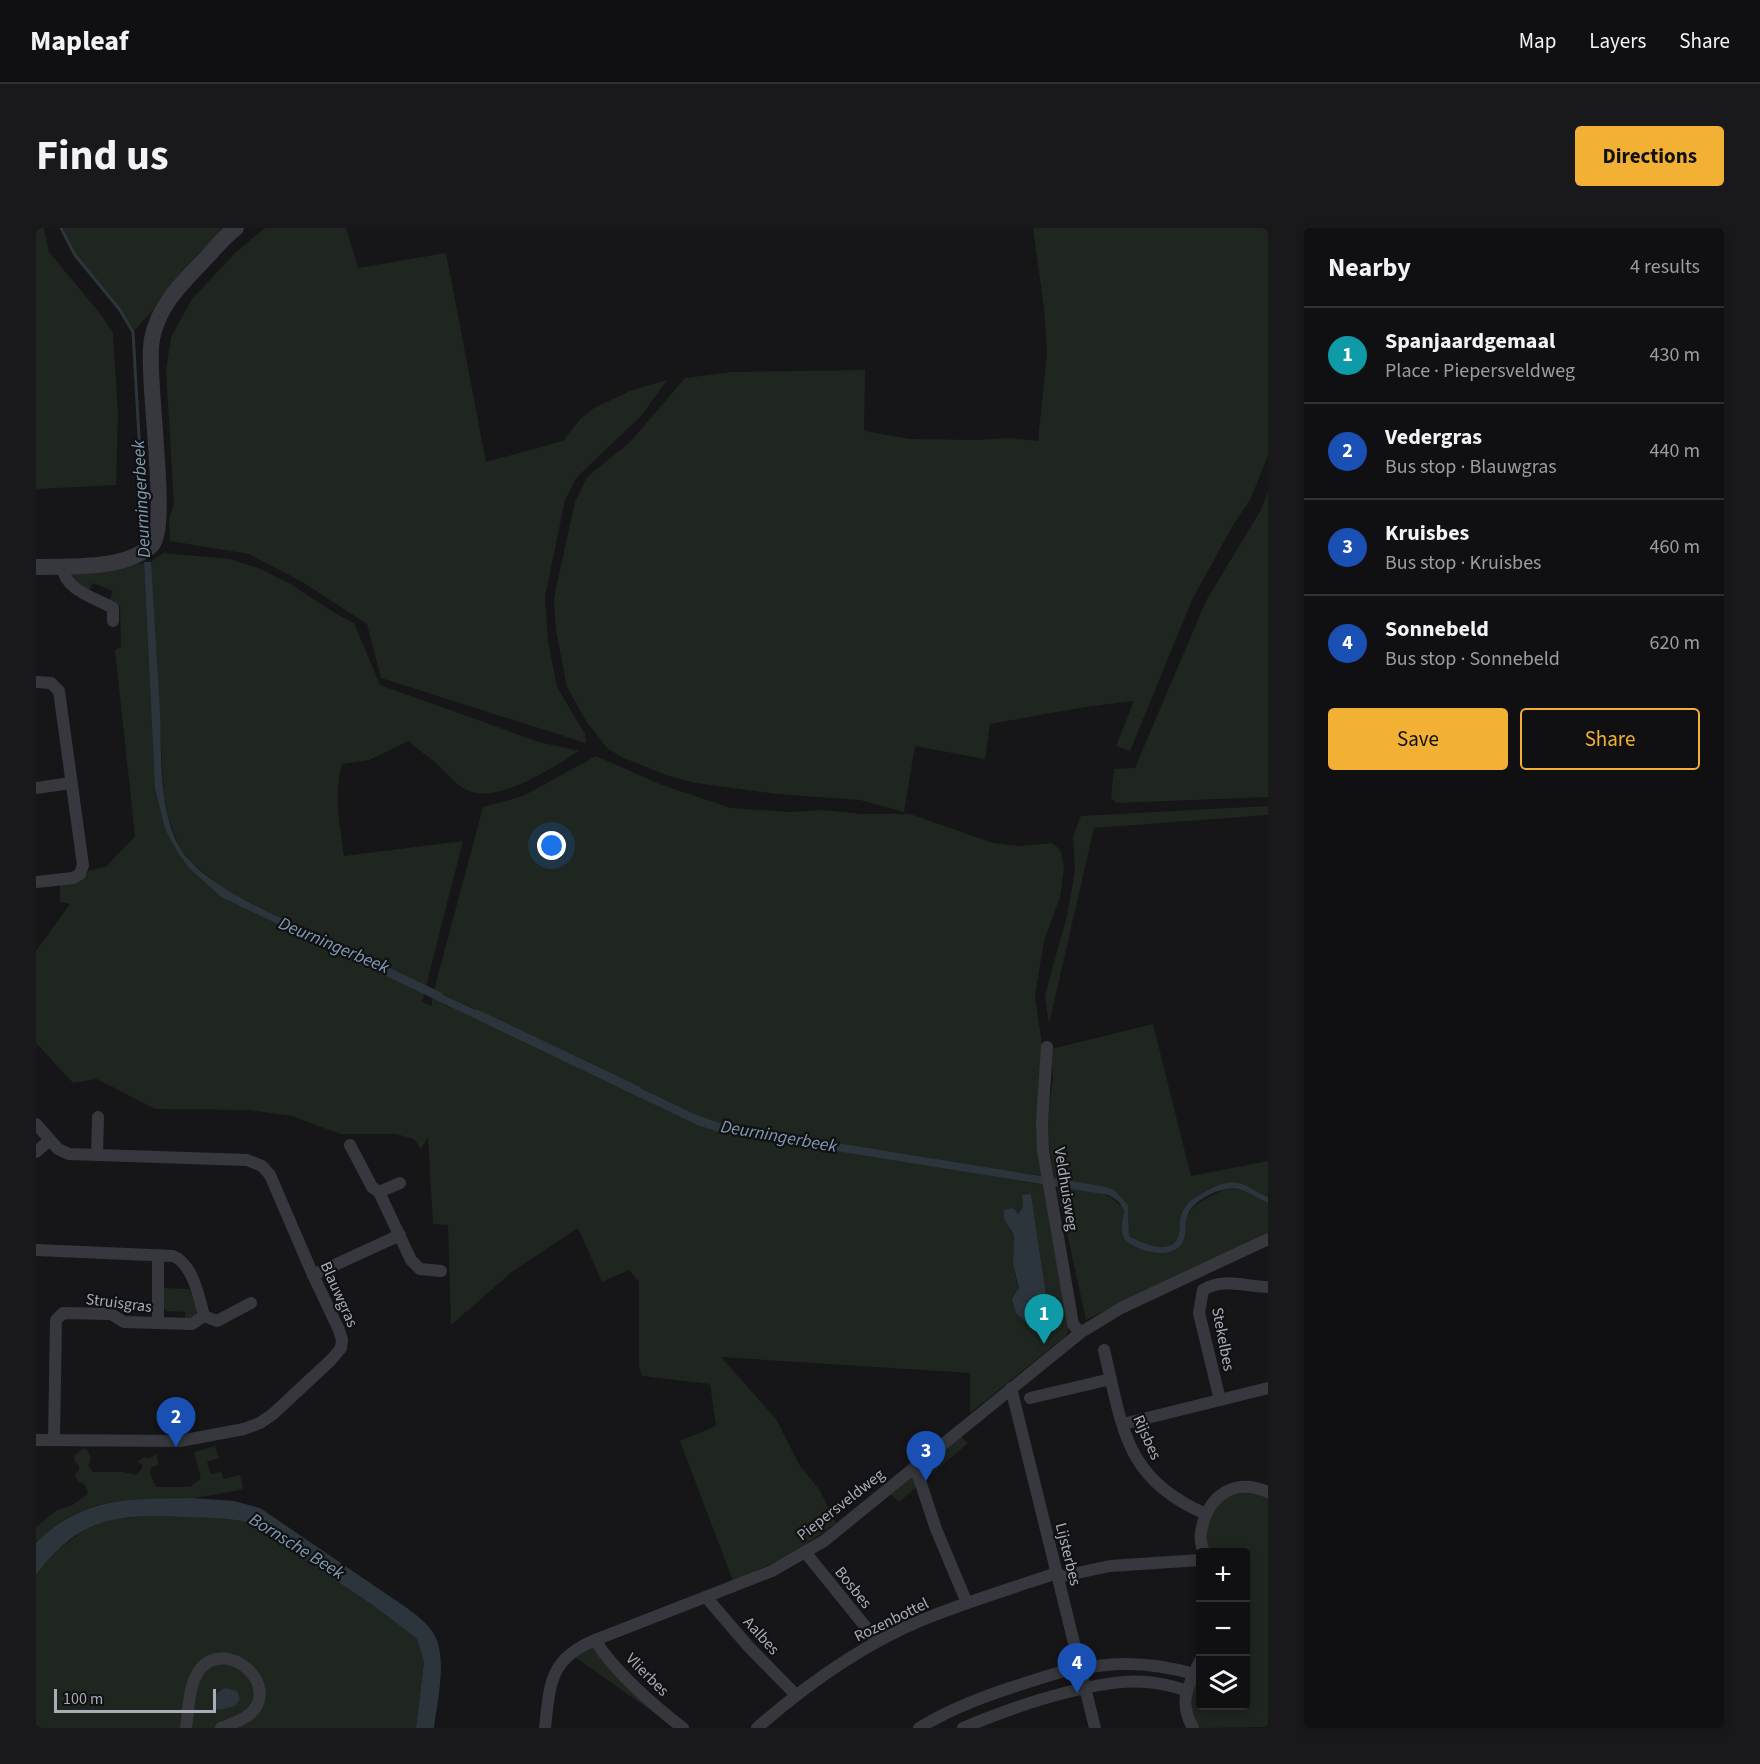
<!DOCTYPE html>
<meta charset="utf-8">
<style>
:root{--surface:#101012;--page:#19191b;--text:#f1f3f6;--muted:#9c9d9f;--line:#303032;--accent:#f2b134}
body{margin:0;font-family:"Source Sans 3",sans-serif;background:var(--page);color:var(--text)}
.controls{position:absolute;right:18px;bottom:18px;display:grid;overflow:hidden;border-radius:6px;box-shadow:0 3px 9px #0003}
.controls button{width:54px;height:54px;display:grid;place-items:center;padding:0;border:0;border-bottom:2px solid var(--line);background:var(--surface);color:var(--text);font:30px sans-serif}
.scale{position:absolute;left:18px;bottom:15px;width:162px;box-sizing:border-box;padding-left:6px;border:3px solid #a8adb8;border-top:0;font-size:16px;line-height:21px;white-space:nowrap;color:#a8adb8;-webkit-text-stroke:4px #111113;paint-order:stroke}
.you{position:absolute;left:516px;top:618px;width:21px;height:21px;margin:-15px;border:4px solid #fff;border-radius:50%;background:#1a73e8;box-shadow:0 0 0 9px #1a73e833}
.badge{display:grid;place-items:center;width:39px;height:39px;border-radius:50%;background:var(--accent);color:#fff;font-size:20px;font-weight:700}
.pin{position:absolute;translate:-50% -50px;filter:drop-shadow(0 2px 3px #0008)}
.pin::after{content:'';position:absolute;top:32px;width:21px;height:18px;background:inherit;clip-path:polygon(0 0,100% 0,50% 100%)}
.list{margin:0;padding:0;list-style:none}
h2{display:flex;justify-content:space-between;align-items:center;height:78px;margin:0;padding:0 24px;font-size:26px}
h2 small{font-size:20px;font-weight:400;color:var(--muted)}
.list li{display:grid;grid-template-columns:39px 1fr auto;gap:18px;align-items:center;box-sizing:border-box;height:96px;padding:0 24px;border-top:2px solid var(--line)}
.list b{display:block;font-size:22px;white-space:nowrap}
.list p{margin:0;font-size:20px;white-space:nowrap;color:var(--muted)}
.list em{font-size:20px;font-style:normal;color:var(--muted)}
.actions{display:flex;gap:12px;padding:18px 24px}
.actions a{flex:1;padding:14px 0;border:2px solid var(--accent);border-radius:6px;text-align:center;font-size:21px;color:var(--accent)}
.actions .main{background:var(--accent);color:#111}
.icon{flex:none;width:33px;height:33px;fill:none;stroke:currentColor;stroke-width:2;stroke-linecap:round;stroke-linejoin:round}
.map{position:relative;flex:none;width:1232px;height:1500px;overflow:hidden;border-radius:6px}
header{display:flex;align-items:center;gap:36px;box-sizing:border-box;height:84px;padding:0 30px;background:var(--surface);border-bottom:2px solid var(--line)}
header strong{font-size:28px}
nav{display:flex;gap:33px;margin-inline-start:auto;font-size:21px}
.intro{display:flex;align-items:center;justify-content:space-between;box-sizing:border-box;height:144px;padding:0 36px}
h1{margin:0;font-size:42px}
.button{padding:15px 27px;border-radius:6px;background:var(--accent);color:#111;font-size:21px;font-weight:700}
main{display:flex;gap:36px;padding:0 36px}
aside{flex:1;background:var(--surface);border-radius:6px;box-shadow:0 3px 9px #0003}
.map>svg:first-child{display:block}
.green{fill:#1e261f;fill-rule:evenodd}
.water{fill:#2c353c}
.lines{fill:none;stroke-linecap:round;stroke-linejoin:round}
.stream{stroke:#2c353c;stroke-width:3}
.minor{stroke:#37383d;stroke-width:12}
.tertiary{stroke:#37383d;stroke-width:16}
.labels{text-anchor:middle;stroke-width:4.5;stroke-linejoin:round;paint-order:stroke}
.street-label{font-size:16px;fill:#a8adb8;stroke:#111113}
.water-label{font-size:18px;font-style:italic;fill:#7f9bb3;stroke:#111113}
</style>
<header>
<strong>Mapleaf</strong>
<nav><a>Map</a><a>Layers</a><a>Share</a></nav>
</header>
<div class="intro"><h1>Find us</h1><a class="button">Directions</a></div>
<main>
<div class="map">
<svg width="1232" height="1500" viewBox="0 0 1232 1500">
<rect width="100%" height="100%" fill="#161618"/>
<g class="green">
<polygon points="0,0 8,0 13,24 66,88 77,105 82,185 80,257 0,261"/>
<polygon points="25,0 188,0 158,30 127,66 118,81 97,104 84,82 39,27"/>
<polygon points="229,0 310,0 322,40 410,25 450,234 527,213 544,191 558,180 594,163 631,152 605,188 540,250 529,272 509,369 512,413 521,459 549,506 550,515 345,450 331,396 268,355 213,326 134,313 133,291 138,276 130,143 135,109 156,71 200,24"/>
<polygon points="997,0 1232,0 1232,228 1214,272 1197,297 1156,372 1094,523 1080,518 1098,473 1049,479 954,496 949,531 879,518 868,584 824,572 741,566 660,555 633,548 590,531 572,521 550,493 531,459 520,403 518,372 520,360 539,274 551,249 594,214 649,150 696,144 829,142 828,203 875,211 941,212 973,210 1002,213 1011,125 1008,80"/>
<polygon points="1232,263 1232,569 1081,575 1075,570 1078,541 1099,540 1170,373 1225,282"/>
<path d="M127 325 194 331 225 341 253 355 302 387 318 395 344 457 503 514 543 523C517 539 459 579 429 561 415 553 407 540 395 531 387 525 380 520 373 513L333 532 306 536C297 567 304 597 308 628L427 613 390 758 222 679 181 656 154 633 143 618 132 589 128 567 114 334Z"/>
<path d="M108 335 119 561 129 601 153 640 185 669 388 766 386 774 396 778V770L661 897 683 904 870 932 1007 957 1034 1098 1030 1108 934 1185V1145L685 1129 740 1191 764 1238 783 1261 800 1295 755 1327 697 1353 644 1213 680 1198 674 1156 606 1148 603 1137V1054L593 1042 566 1054 542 1000 477 1043 415 1097 412 997 397 996 392 909 385 921 378 911 360 906H304L256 888 213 882 119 881 61 851 37 855 0 815V723L34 676 24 674V656L44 653 54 642 70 639 99 608 79 422 85 419 84 378 74 372 77 363 57 355 53 363 40 356 34 345ZM995 967 1013 1087 1010 1094 990 1095 977 1036 978 1007 968 991 982 986Z"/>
<polygon points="560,528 626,557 695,580 754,584 787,582 826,586 874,586 957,615 984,618 1016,615 1021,619 1025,624 1028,640 1024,669 1008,713 999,768 1006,817 1006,948 690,897 661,887 398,762 447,579 487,568"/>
<polygon points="1232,578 1232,587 1058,600 1013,796 1009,767 1031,688 1039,643 1037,608 1045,588"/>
<path d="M1117 796 1155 948 1232 933V969C1222 966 1213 957 1203 955 1194 953 1184 956 1176 960 1165 966 1153 971 1147 982 1142 991 1145 1000 1142 1009 1135 1028 1105 1015 1093 1008V988L1077 962 1066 958 1019 951 1013 917 1012 889 1017 850 1015 821Z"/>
<path d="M1021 959C1045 962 1075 960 1088 983L1085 998 1086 1007C1104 1019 1119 1031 1141 1022 1150 990 1147 981 1179 966 1186 962 1193 959 1202 961 1212 963 1223 970 1232 975V1004L1050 1092Z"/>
<polygon points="126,1060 153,1061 162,1079 159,1088 149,1092 149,1084 131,1083 125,1078"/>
<polygon points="923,1207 932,1215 863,1274 853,1265"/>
<path d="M179 1218 183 1230 171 1234 175 1246 185 1244 188 1251 204 1247 207 1260 203 1262C187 1265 170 1269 153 1270 91 1273 48 1266 0 1315V1299L21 1282 35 1278 52 1266 49 1257 41 1252 39 1246 43 1242V1237L39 1234 38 1228 46 1221 50 1220 55 1230 52 1238 57 1244H86L100 1247 106 1241V1236L101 1234 108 1229 113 1231 121 1226 122 1237 115 1239 114 1245 120 1259H154L165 1250 158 1224Z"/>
<path d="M1212 1264 1224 1265 1232 1269V1499L1164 1500C1150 1484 1156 1463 1164 1446V1478H1210V1324H1173C1168 1304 1168 1284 1188 1271 1194 1267 1205 1266 1212 1264Z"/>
<polygon points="115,1288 199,1290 214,1295 338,1378 381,1411 388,1434 380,1500 0,1500 0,1347 17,1325 51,1300 76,1291"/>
<polygon points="551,1419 558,1420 627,1491 536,1427"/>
</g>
<g class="water">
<path d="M108 334H115C118 384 121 434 124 484 126 529 121 598 154 633 173 653 198 666 222 679L661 887 690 897 1066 958 1078 962 1092 977 1093 1008C1105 1015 1135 1028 1142 1009 1145 1000 1142 991 1147 982 1153 971 1165 966 1176 960 1184 956 1194 953 1203 955 1213 957 1222 966 1232 969V975C1223 971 1213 964 1203 961 1188 957 1158 971 1152 986 1147 998 1153 1011 1142 1020 1131 1031 1096 1022 1088 1010 1083 1001 1087 992 1088 983L1083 974 1073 967 683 904 661 897 185 669 153 640 142 625 129 601 119 561Z"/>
<polygon points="995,966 1013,1087 1010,1094 991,1095 980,1085 976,1071 983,1060 977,1036 978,1007 968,991 968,982 977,980 982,986 987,979 986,967"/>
<path d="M156 1270 198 1273 224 1280 368 1378C378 1385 389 1393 396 1403 413 1427 401 1473 398 1500H380L388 1434 381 1411 338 1378 214 1295C193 1289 172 1290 150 1289 81 1286 44 1288 0 1347V1315C46 1268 95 1271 156 1270Z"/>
<path d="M190 1460 201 1463 204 1471 199 1478 182 1482 177 1477C177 1468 182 1463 190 1460Z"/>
</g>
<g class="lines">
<g class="stream">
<polyline points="25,0 39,27 84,82 97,104 109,314"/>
<polyline points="338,734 405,766"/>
<polyline points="441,783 603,860"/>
</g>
<g class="minor">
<path d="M26 338C29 363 58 369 77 380V393"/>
<polyline points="0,454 15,455 23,463 47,637 44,646 37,650 0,654"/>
<polyline points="0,560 35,555"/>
<polyline points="1011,819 1006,894 1007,922 1037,1096 1044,1105"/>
<polyline points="0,896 22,921 33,926 211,932 226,938 234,947 277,1047 303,1102 306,1112 305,1120 295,1132 237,1186 224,1195 208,1201 144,1213 0,1212"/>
<polyline points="314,917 336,959 343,964 375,1032 384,1041 405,1043"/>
<polyline points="0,924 14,912"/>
<polyline points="61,927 62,889"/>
<polyline points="343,964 364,955"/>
<path d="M0 1022 137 1028C157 1036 163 1069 168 1088"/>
<polyline points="277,1047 364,1007"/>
<polyline points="122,1095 122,1027"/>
<path d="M1068 1122C1087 1200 1088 1251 1170 1286"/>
<polyline points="975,1160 1059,1500"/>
<polyline points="994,1170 1075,1151"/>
<path d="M1184 1172 1163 1085 1167 1062C1186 1049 1210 1059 1232 1059"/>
<polyline points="1087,1196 1232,1160"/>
<polyline points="18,1212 20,1092 27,1085 75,1086 88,1094 156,1096 168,1088 181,1093 215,1075"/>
<polyline points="879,1238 900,1301 931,1375"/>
<polyline points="769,1324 841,1413"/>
<path d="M1168 1324C1163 1313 1164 1304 1168 1292 1178 1263 1203 1251 1232 1264"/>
<polyline points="1022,1349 1074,1338 1164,1332"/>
<polyline points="670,1369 712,1418 759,1466"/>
<path d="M559 1412C578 1443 618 1478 647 1500"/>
<path d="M1045 1441C1084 1432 1120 1435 1158 1446"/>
<path d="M150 1500C153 1481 152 1457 164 1441 191 1409 246 1457 214 1486 206 1493 194 1496 185 1500"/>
<path d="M509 1500C514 1456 513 1431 559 1412L736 1343 788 1313 1044 1105 1085 1080 1232 1011"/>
<path d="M721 1500C771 1456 824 1418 886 1392 930 1374 976 1360 1021 1345"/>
<path d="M883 1500C932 1470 990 1455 1044 1438"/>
<path d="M927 1500C960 1486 993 1474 1028 1465 1071 1454 1107 1447 1151 1463"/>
<path d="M1157 1500C1142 1473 1152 1459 1164 1433"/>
</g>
<path class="tertiary" d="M0 339C35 338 87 342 115 318 135 301 109 147 116 111 122 77 148 53 171 29 180 19 189 8 200 0"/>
</g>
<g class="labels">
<g class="street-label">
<text transform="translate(1031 961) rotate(81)" y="6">Veldhuisweg</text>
<text transform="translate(304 1066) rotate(66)" y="6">Blauwgras</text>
<text transform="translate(83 1074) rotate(7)" y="6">Struisgras</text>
<text transform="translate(1188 1111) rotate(79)" y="6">Stekelbes</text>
<text transform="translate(1112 1209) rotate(66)" y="6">Rijsbes</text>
<text transform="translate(804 1276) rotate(-38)" y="6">Piepersveldweg</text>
<text transform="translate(1033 1326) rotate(76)" y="6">Lijsterbes</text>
<text transform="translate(818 1359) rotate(51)" y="6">Bosbes</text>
<text transform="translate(855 1391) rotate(-26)" y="6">Rozenbottel</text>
<text transform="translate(726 1407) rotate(48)" y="6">Aalbes</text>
<text transform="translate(612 1446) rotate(45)" y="6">Vlierbes</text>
</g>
<g class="water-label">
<text transform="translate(105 271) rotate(-93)" y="6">Deurningerbeek</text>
<text transform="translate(298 717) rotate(23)" y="6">Deurningerbeek</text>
<text transform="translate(743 908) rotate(10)" y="6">Deurningerbeek</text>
<text transform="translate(261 1318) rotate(32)" y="6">Bornsche Beek</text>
</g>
</g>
</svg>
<div class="controls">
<button>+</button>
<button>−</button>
<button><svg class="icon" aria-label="layers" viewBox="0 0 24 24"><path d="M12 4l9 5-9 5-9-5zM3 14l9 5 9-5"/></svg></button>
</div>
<div class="scale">100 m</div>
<div class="you"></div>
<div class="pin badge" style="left:1008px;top:1116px;background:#0f9aa8">1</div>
<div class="pin badge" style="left:140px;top:1219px;background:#1a4fb4">2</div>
<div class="pin badge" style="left:890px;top:1253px;background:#1a4fb4">3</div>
<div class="pin badge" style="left:1041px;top:1465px;background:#1a4fb4">4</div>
</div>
<aside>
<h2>Nearby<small>4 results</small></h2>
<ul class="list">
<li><span class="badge" style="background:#0f9aa8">1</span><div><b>Spanjaardgemaal</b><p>Place · Piepersveldweg</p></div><em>430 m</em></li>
<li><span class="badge" style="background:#1a4fb4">2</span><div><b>Vedergras</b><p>Bus stop · Blauwgras</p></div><em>440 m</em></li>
<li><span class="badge" style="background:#1a4fb4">3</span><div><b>Kruisbes</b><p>Bus stop · Kruisbes</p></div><em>460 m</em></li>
<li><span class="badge" style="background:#1a4fb4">4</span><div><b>Sonnebeld</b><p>Bus stop · Sonnebeld</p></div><em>620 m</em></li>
</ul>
<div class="actions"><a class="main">Save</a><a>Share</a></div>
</aside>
</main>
